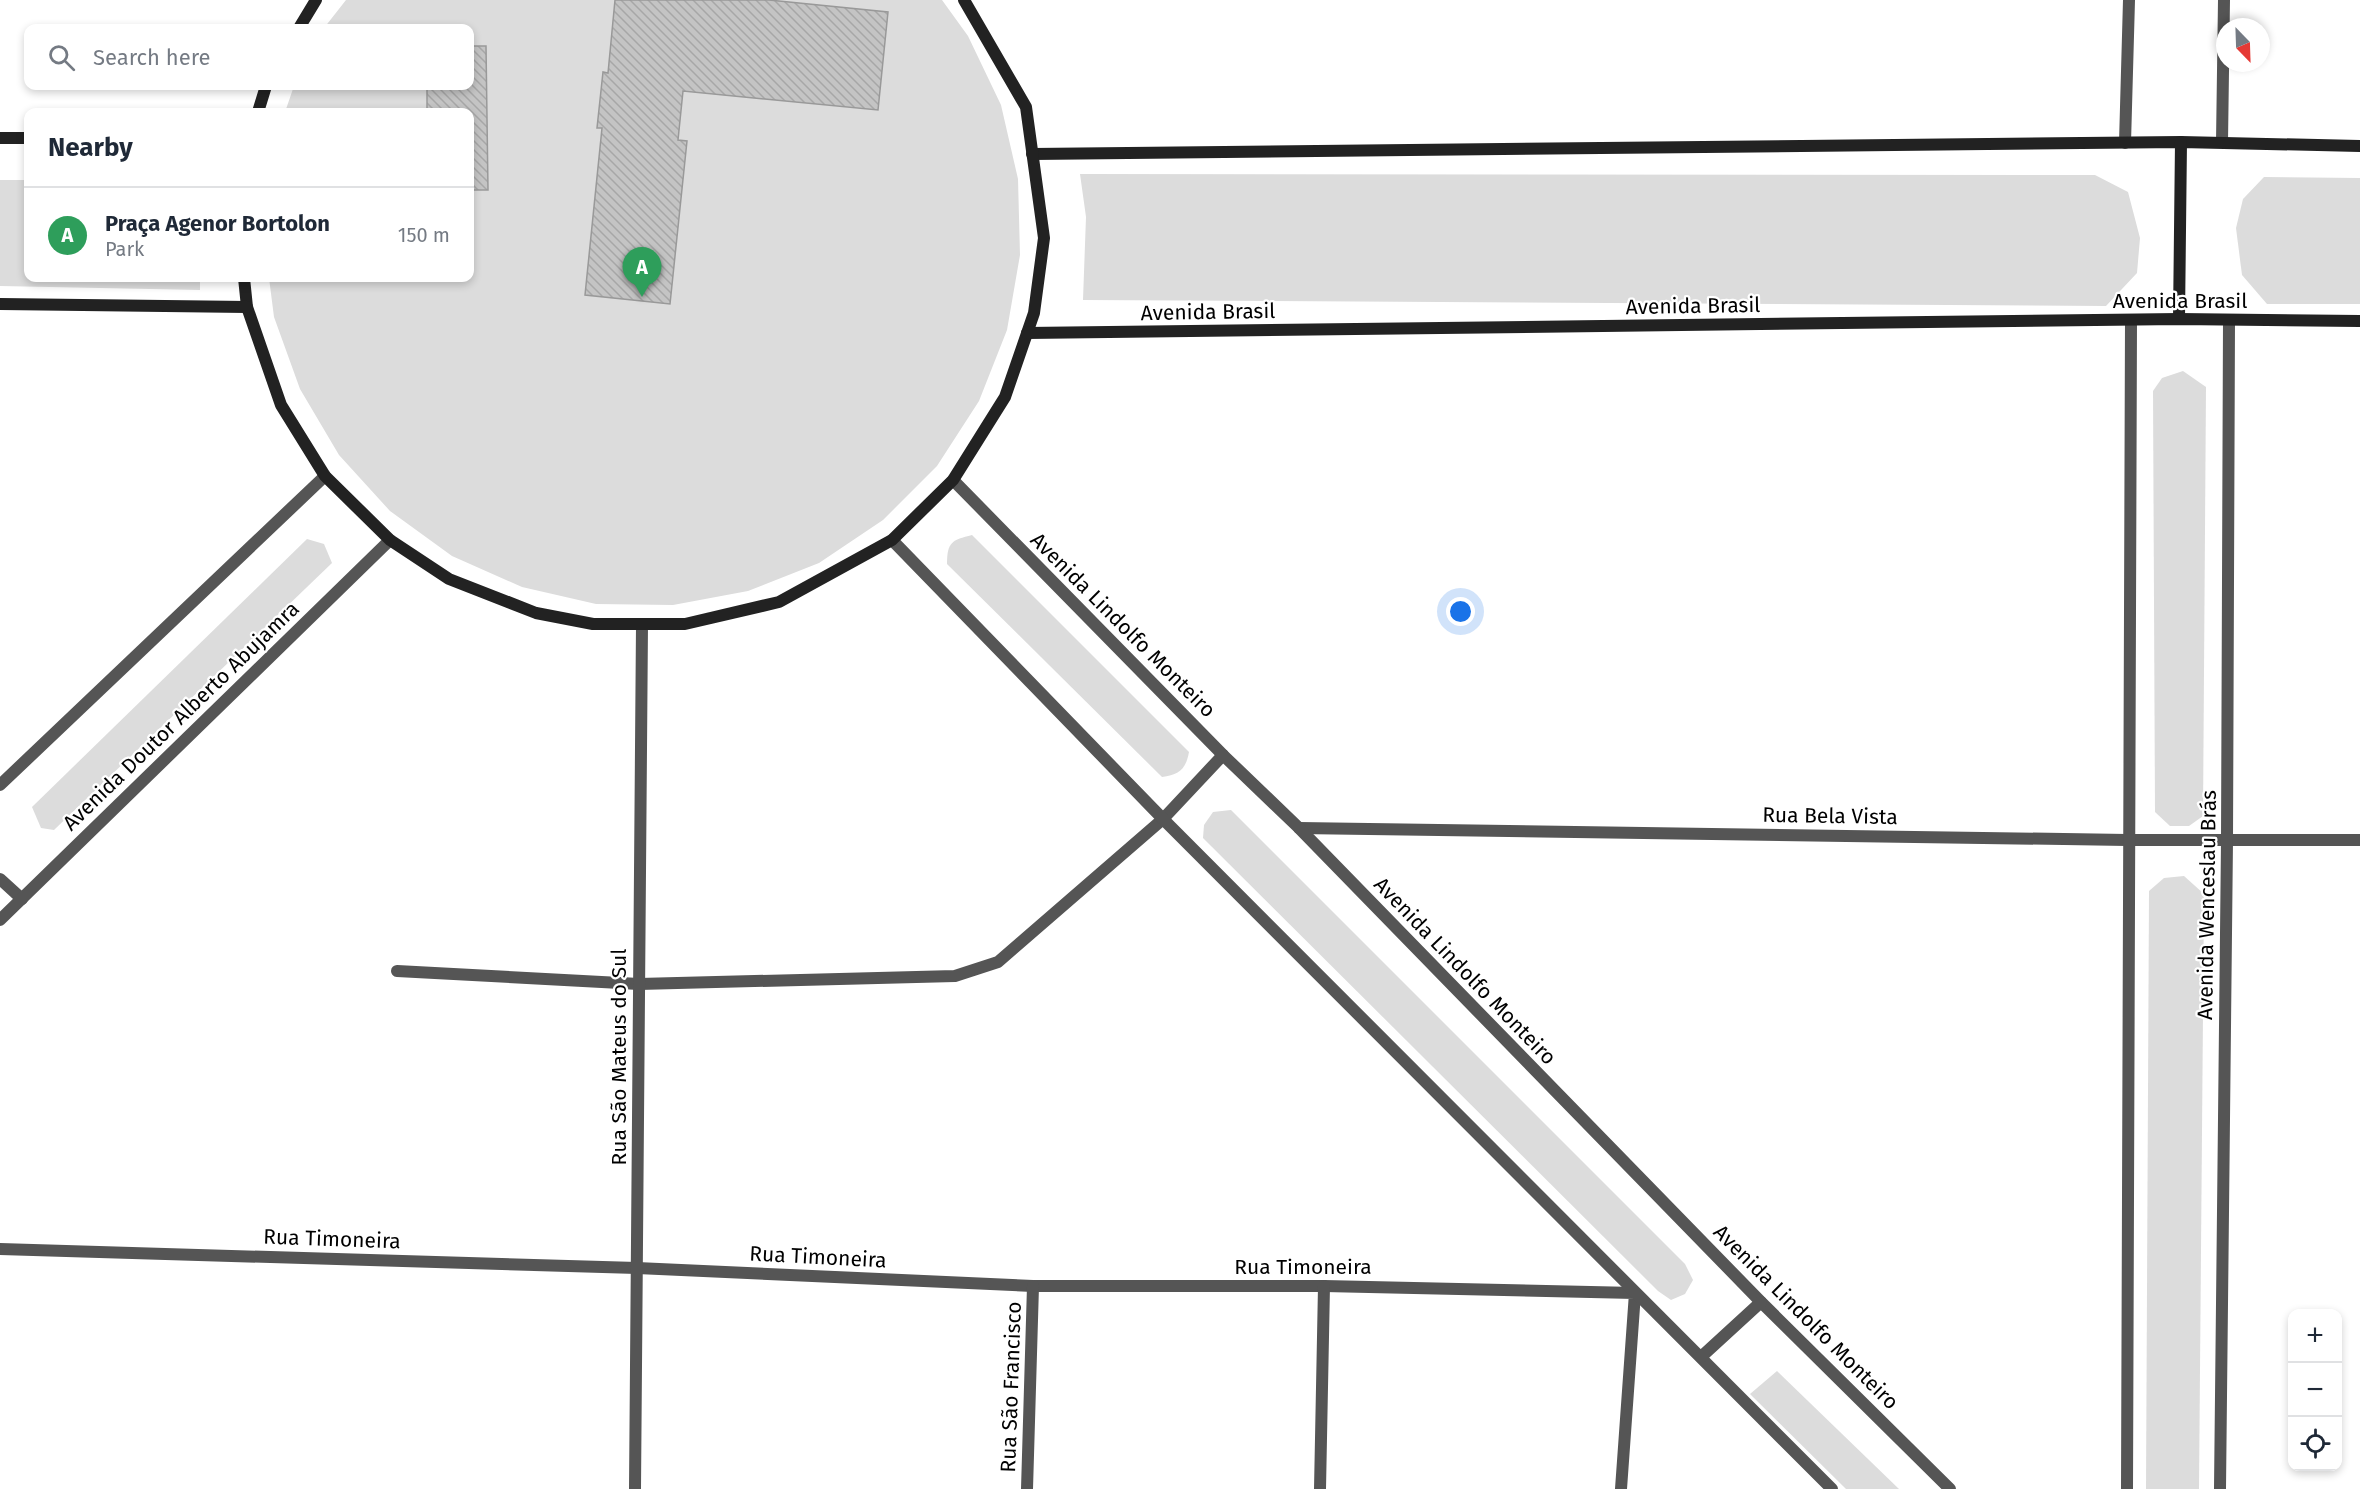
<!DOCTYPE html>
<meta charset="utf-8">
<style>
:root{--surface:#fff;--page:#f6f6f7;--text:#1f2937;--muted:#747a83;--line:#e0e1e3;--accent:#ea580c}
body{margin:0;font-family:"Fira Sans",sans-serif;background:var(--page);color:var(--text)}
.controls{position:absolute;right:18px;bottom:18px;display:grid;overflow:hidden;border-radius:12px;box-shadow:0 3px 9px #0003}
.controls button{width:54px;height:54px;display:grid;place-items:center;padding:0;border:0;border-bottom:2px solid var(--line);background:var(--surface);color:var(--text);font:30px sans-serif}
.compass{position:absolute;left:2216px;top:18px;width:54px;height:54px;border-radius:50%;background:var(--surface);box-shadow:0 3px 9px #0003;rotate:157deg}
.you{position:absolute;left:1461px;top:612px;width:21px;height:21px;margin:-15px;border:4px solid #fff;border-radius:50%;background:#1a73e8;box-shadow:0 0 0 9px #1a73e833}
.badge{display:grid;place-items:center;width:39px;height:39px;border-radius:50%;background:var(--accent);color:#fff;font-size:20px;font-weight:700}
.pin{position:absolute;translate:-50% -50px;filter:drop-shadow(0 2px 3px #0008)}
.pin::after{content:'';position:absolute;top:32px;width:21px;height:18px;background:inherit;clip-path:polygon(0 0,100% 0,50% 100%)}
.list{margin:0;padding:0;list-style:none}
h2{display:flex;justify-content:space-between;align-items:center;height:78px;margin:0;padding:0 24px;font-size:26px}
h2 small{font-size:20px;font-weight:400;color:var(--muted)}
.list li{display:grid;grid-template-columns:39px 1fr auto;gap:18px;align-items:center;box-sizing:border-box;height:96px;padding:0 24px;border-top:2px solid var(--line)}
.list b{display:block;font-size:22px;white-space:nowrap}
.list p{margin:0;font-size:20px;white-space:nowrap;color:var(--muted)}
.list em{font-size:20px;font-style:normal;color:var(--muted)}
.icon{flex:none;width:33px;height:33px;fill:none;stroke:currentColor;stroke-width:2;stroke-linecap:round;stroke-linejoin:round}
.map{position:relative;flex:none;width:2360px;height:1489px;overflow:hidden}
.search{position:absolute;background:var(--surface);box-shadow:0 3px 9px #0003;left:24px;top:24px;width:450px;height:66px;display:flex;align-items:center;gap:15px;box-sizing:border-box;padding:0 21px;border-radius:12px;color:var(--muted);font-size:22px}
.panel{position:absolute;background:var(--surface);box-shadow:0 3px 9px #0003;left:24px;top:108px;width:450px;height:174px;border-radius:12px}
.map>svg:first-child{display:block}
.green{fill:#dcdcdc}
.building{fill:url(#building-back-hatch);stroke:#999;stroke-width:1.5}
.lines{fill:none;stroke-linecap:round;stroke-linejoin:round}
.minor{stroke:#555;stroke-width:12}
.tertiary{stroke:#555;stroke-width:12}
.secondary{stroke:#222;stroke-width:12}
.labels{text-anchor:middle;stroke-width:4.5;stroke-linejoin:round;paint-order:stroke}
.street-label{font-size:21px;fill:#000;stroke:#fff}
</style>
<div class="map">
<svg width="2360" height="1489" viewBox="0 0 2360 1489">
<defs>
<pattern id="building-back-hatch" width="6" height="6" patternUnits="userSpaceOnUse" patternTransform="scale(1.5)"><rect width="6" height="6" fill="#c4c4c4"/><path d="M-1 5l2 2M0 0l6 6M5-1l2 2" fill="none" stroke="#a7a7a7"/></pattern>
</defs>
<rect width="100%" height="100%" fill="#fff"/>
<g class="green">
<polygon points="346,0 942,0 968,36 1001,105 1018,179 1020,255 1007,330 979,401 937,466 883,520 819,563 748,591 673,605 596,604 522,587 452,556 390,511 339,455 300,389 274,317 269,278 470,278 470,112 285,112 294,86 470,86 470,28 324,28"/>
<polygon points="1080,174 2095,175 2128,192 2140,238 2137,273 2106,306 1083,300 1086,217"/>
<polygon points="2264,177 2360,178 2360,304 2267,304 2242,275 2236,228 2243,199"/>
<polygon points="0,180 28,180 28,278 200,278 200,290 0,286"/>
<polygon points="2183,371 2206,387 2203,816 2189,826 2170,826 2155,812 2153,391 2162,378"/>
<path d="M972 535 1189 752C1186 769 1179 775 1162 777L947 564C947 542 952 540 972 535Z"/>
<polygon points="307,539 324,544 332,563 54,830 41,828 32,807"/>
<polygon points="1231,810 1685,1264 1693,1280 1685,1294 1671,1300 1658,1291 1203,838 1204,825 1213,812"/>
<polygon points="2184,876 2204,894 2199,1489 2146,1489 2149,891 2164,878"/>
<polygon points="1777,1371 1899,1489 1846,1489 1750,1394"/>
</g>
<g class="building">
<polygon points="615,0 769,0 888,12 878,110 683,91 678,140 687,141 670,304 585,295 602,128 597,128 603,72 608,73"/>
<polygon points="470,46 486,46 488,190 470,190 470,112 427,112 427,86 470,86"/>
</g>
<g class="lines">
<g class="minor">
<polyline points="2222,142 2224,0"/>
<polyline points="2125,143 2129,0"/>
<polyline points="1299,828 2127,840 2360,840"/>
<polyline points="0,879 22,899"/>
<polyline points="397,971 639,984 955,976 998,962 1163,819 1223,755"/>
<polyline points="0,1249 637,1268 1033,1286 1324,1286 1635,1293 1621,1489"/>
<polyline points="635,1489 642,625"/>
<polyline points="1027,1489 1033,1286"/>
<polyline points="1320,1489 1324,1286"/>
</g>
<g class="tertiary">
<polyline points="953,480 1223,755 1299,828 1761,1302 1950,1489"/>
<polyline points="892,540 1163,819 1832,1489"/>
<polyline points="0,785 325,476"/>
<polyline points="0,920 390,540"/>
<polyline points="1701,1357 1761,1302"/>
<polyline points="2127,1489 2131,321"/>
<polyline points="2220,1489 2227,841 2229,321"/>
</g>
<g class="secondary">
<polyline points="299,28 316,0"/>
<polyline points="258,112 266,86"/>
<polyline points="0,138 28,138"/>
<polyline points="1032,154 2181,142 2360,146"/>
<polyline points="244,278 247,307 281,405 325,476 390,540 449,579 536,613 593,624 685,624 779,602 892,540 953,480 1005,397 1034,313 1044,238 1026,107 964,0"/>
<polyline points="0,304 247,307"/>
<polyline points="2179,319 2181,142"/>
<polyline points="1027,333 2179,319 2360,321"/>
</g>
</g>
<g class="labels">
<g class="street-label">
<text x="2180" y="308">Avenida Brasil</text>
<text transform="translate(1693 306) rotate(-1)" y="7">Avenida Brasil</text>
<text transform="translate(1208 312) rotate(-1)" y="7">Avenida Brasil</text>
<text transform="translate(1123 625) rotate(45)" y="7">Avenida Lindolfo Monteiro</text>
<text transform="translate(181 716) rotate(-44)" y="7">Avenida Doutor Alberto Abujamra</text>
<text transform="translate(1830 816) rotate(1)" y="7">Rua Bela Vista</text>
<text transform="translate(2207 905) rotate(-89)" y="7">Avenida Wenceslau Brás</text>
<text transform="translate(1465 971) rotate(46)" y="7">Avenida Lindolfo Monteiro</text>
<text transform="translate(619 1057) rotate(-90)" y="7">Rua São Mateus do Sul</text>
<text transform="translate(332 1239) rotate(2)" y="7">Rua Timoneira</text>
<text transform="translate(818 1257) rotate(3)" y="7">Rua Timoneira</text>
<text x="1303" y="1274">Rua Timoneira</text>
<text transform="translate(1806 1317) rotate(45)" y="7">Avenida Lindolfo Monteiro</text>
<text transform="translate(1011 1387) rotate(-88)" y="7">Rua São Francisco</text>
</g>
</g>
</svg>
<div class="controls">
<button>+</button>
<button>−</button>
<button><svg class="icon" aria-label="locate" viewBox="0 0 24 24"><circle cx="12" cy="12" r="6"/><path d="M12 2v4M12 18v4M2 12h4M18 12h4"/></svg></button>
</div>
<svg class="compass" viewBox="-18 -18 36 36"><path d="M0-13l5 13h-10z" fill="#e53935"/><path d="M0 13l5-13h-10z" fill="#747a83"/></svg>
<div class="you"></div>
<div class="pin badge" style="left:642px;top:297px;background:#2e9e5b">A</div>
<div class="search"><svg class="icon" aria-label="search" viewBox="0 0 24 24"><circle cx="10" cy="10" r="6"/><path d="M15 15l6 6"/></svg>Search here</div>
<section class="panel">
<h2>Nearby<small></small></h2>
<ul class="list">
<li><span class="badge" style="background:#2e9e5b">A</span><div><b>Praça Agenor Bortolon</b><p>Park</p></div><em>150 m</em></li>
</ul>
</section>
</div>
